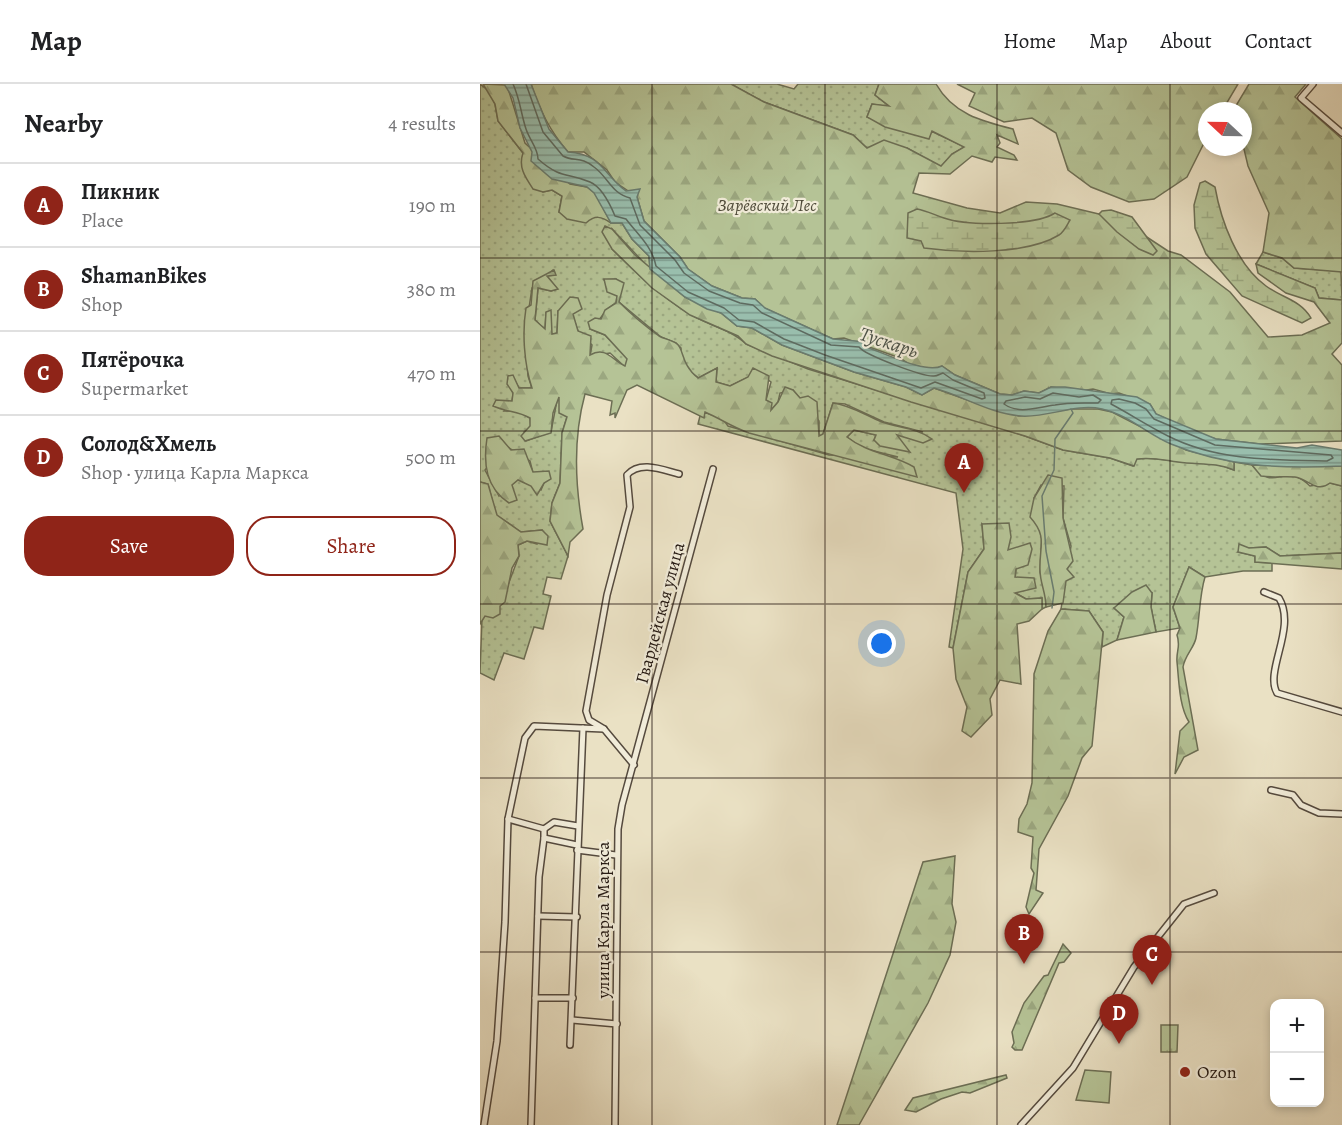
<!DOCTYPE html>
<meta charset="utf-8">
<style>
:root{--surface:#fff;--page:#f2f2f2;--text:#202124;--muted:#757577;--line:#e0e0e0;--accent:#8f2418}
body{margin:0;font-family:Alegreya,serif;background:var(--page);color:var(--text)}
.controls{position:absolute;right:18px;bottom:18px;display:grid;overflow:hidden;border-radius:12px;box-shadow:0 3px 9px #0003}
.controls button{width:54px;height:54px;display:grid;place-items:center;padding:0;border:0;border-bottom:2px solid var(--line);background:var(--surface);color:var(--text);font:30px sans-serif}
.compass{position:absolute;left:718px;top:18px;width:54px;height:54px;border-radius:50%;background:var(--surface);box-shadow:0 3px 9px #0003;rotate:292deg}
.you{position:absolute;left:402px;top:560px;width:21px;height:21px;margin:-15px;border:4px solid #fff;border-radius:50%;background:#1a73e8;box-shadow:0 0 0 9px #1a73e833}
.badge{display:grid;place-items:center;width:39px;height:39px;border-radius:50%;background:var(--accent);color:#fff;font-size:20px;font-weight:700}
.pin{position:absolute;translate:-50% -50px;filter:drop-shadow(0 2px 3px #0008)}
.pin::after{content:'';position:absolute;top:32px;width:21px;height:18px;background:inherit;clip-path:polygon(0 0,100% 0,50% 100%)}
.list{margin:0;padding:0;list-style:none}
h2{display:flex;justify-content:space-between;align-items:center;height:78px;margin:0;padding:0 24px;font-size:26px}
h2 small{font-size:20px;font-weight:400;color:var(--muted)}
.list li{display:grid;grid-template-columns:39px 1fr auto;gap:18px;align-items:center;box-sizing:border-box;height:84px;padding:0 24px;border-top:2px solid var(--line)}
.list b{display:block;font-size:22px;white-space:nowrap}
.list p{margin:0;font-size:20px;white-space:nowrap;color:var(--muted)}
.list em{font-size:20px;font-style:normal;color:var(--muted)}
.actions{display:flex;gap:12px;padding:18px 24px}
.actions a{flex:1;padding:14px 0;border:2px solid var(--accent);border-radius:24px;text-align:center;font-size:21px;color:var(--accent)}
.actions .main{background:var(--accent);color:#fff}
.map{position:relative;flex:none;width:862px;height:1041px;overflow:hidden}
header{display:flex;align-items:center;gap:36px;box-sizing:border-box;height:84px;padding:0 30px;background:var(--surface);border-bottom:2px solid var(--line)}
header strong{font-size:28px}
nav{display:flex;gap:33px;margin-inline-start:auto;font-size:21px}
main{display:flex}
aside{flex:1;background:var(--surface)}
.map>svg:first-child{display:block}
.grass{fill:url(#grass-dots);stroke:#6c6e54;stroke-width:1.5;fill-rule:evenodd}
.forest{fill:url(#forest-firs);stroke:#6c6e54;stroke-width:1.5}
.wetland{fill:url(#wetland-marsh);stroke:#6c6e54;stroke-width:1.5}
.park{fill:url(#park-tufts);stroke:#6c6e54;stroke-width:1.5}
.pitch{fill:#b5c396;stroke:#6c6e54;stroke-width:1.5}
.water{fill:url(#water-rules);stroke:#6a7c6f;stroke-width:1.5}
.lines{fill:none;stroke-linecap:round;stroke-linejoin:round}
.shore{stroke:#5e6b60;stroke-width:1.5}
.stream{stroke:#6a7c6f;stroke-width:1.5}
.minor-casing{stroke:#554a3e;stroke-width:8}
.minor{stroke:#f1ecd9;stroke-width:5}
.grid{fill:none;stroke:#231812;stroke-width:1.5;stroke-opacity:0.55}
.poi-dot{fill:#8f2418;stroke:#f1ecd9;stroke-width:2}
.labels{text-anchor:middle;stroke-width:4.5;stroke-linejoin:round;paint-order:stroke}
.park-label{font-size:18px;font-style:italic;fill:#4f4b3a;stroke:#f1ecd9}
.street-label{font-size:18px;fill:#231812;stroke:#f1ecd9}
.poi-label{font-size:18px;fill:#231812;stroke:#f1ecd9;text-anchor:start}
.water-label{font-size:20px;font-style:italic;fill:#4c5248;stroke:#f1ecd9}
</style>
<header>
<strong>Map</strong>
<nav><a>Home</a><a>Map</a><a>About</a><a>Contact</a></nav>
</header>
<main>
<aside>
<h2>Nearby<small>4 results</small></h2>
<ul class="list">
<li><span class="badge">A</span><div><b>Пикник</b><p>Place</p></div><em>190 m</em></li>
<li><span class="badge">B</span><div><b>ShamanBikes</b><p>Shop</p></div><em>380 m</em></li>
<li><span class="badge">C</span><div><b>Пятёрочка</b><p>Supermarket</p></div><em>470 m</em></li>
<li><span class="badge">D</span><div><b>Солод&amp;Хмель</b><p>Shop · улица Карла Маркса</p></div><em>500 m</em></li>
</ul>
<div class="actions"><a class="main">Save</a><a>Share</a></div>
</aside>
<div class="map">
<svg width="862" height="1041" viewBox="0 0 862 1041">
<defs>
<pattern id="grass-dots" width="8" height="8" patternUnits="userSpaceOnUse" patternTransform="scale(1.5)"><rect width="8" height="8" fill="#b5c396"/><path d="M2 2h.1M6 6h.1" fill="none" stroke="#9ba780" stroke-width="1.8" stroke-linecap="round"/></pattern>
<pattern id="forest-firs" width="22" height="20" patternUnits="userSpaceOnUse" patternTransform="scale(1.5)"><rect width="22" height="20" fill="#b5c396"/><path d="M5 1l3.5 6h-7zM16 11l3.5 6h-7z" fill="#9ba780"/></pattern>
<pattern id="wetland-marsh" width="20" height="14" patternUnits="userSpaceOnUse" patternTransform="scale(1.5)"><rect width="20" height="14" fill="#b5c396"/><path d="M1 5h8M5 5V1M11 12h8M15 12V8" fill="none" stroke="#9ba780"/></pattern>
<pattern id="park-tufts" width="24" height="20" patternUnits="userSpaceOnUse" patternTransform="scale(1.5)"><rect width="24" height="20" fill="#b5c396"/><path d="M3 7l-1-3M5 7V3M7 7l1-3M15 17l-1-3M17 17v-4M19 17l1-3" fill="none" stroke="#9ba780"/></pattern>
<pattern id="water-rules" width="6" height="5" patternUnits="userSpaceOnUse" patternTransform="scale(1.5)"><rect width="6" height="5" fill="#99bead"/><path d="M0 2.5h6" fill="none" stroke="#7c998b"/></pattern>
</defs>
<rect width="100%" height="100%" fill="#eae1c4"/>
<filter id="stains"><feTurbulence type="fractalNoise" baseFrequency=".00333" numOctaves="4"/><feColorMatrix values="0 0 0 0 .2 0 0 0 0 .09 0 0 0 0 .02 0 0 0 .5 -.17"/></filter>
<radialGradient id="worn" r=".72"><stop offset=".6" stop-color="#630" stop-opacity="0"/><stop offset="1" stop-color="#630" stop-opacity=".3"/></radialGradient>
<g class="grass">
<path d="M0 0 9 7 15 20 18 37 43 69 63 108 72 106 82 112 79 128 123 133 131 139H142L152 155 169 172 170 185 132 145V165C156 189 179 211 208 229 226 241 251 245 266 260L328 285 545 352 583 366 630 374 653 382 656 375C677 372 684 377 703 378 721 380 737 378 754 386V378L772 381C792 405 798 387 817 393 822 395 827 399 830 402L850 399 862 402V469L800 472 786 463 769 464 758 468 775 472V478L792 479V487H763L725 493 709 483 693 523 700 544 676 548 671 523 672 509 634 524 644 533 637 556 622 563 623 548 609 527 581 525 591 462 583 434 584 402 561 401 554 414 562 449 560 488 566 508V523L562 525V514L546 515 534 508 536 485 550 460 528 467 502 440 504 465 488 488 473 564 469 563 483 465 476 409 218 340 220 332 224 333V328L243 335 248 342 349 371 418 373 382 364 367 353 374 346 396 351 394 356 416 351 443 348 404 338 365 320 353 319 343 350 339 353V337L313 306 300 309 298 318 291 327 286 316 291 298 273 285 269 293 250 302 236 298 237 284 219 294 207 286 201 273V264L196 259 181 253 139 218 136 195 124 196 137 212 136 219C124 226 121 236 110 245L125 251 148 275 145 283 130 269 110 272 112 261 98 247 92 230 78 227 77 249 72 251 66 228 65 246 55 236 58 204 71 207 77 205 67 192 75 191 73 186 52 204 45 251 48 292 52 304H39L35 297 32 317 24 327H37L50 334 51 342 44 348 46 357 71 348 78 311 87 333 82 349 80 399 72 419 70 437 88 472 81 495 67 493 63 510 71 512 63 545 54 543 44 575 24 569 14 596 0 589 2 534 20 522 39 472 38 461 47 457 57 460 62 446 41 448 16 431 8 400 0 398ZM24 361 50 377 53 389 64 399 61 406 38 395 19 412 5 386Z"/>
<polygon points="251,0 297,0 314,5 318,0 399,0 395,11 410,23 392,20 387,33 449,54 451,47 485,63 472,70 461,83 427,64 388,65 373,51 284,18"/>
<polygon points="783,168 802,174 814,184 861,187 862,216 839,214 835,204 776,180"/>
</g>
<g class="forest">
<path d="M3 0 27 1 45 59 90 100 107 103 115 109 131 139C121 132 115 131 106 139L87 135 79 128 82 112 72 106 63 108 53 105C45 93 38 83 43 69L18 37 15 20Z"/>
<path d="M51 0H251L284 18 373 51 387 64 404 56 427 64 461 82 472 70 484 63 452 47 449 55 405 43 387 33 392 20 409 22 395 11 399 0H456C473 30 501 37 533 45L538 60 517 51 520 59 517 63 534 71 537 76 515 73 512 78 492 72 470 90 439 89 433 109 487 124 520 129 546 118 577 120 623 131 650 142 688 167 701 171 750 208 788 253 822 251 850 239 834 218 806 209 778 189 776 180 835 204 839 214 862 216V259L852 270 862 281V357L780 360 736 355 711 347 676 330 670 320 639 309 631 310 613 305 600 307 571 303 559 309 544 307 532 311 520 310 475 291 462 282 453 286 429 280 420 274 364 254 353 255 284 224 275 215 262 214 232 202 208 185 200 173 164 137 157 113 135 98 127 86 104 68H88C70 47 60 27 51 0Z"/>
<polygon points="477,0 758,0 742,27 727,27 727,53 707,93 674,115 649,118 611,103 588,86 576,49 552,34 524,38 489,22 495,9"/>
<polygon points="769,0 826,0 815,13 862,55 862,188 814,184 802,174 783,168 789,129 768,82 763,61 763,27 754,25"/>
<path d="M125 142 132 145 154 170 205 213 241 229 257 242 272 244 302 261 374 288 426 303 442 311 454 304 510 324 539 332 591 325H618L632 328 706 366 754 378V386C735 378 718 381 698 378 683 376 673 373 657 375L654 382 630 374 583 366 545 352 431 318 292 272 266 260 258 252 210 231 172 204 132 165 122 148Z"/>
<path d="M74 186 76 191 67 192 78 205 71 207 58 204 55 236 65 245 66 228 71 226 72 250 77 249 78 227 90 213 98 214 102 225 93 230 98 247 111 252 110 271C126 262 132 276 145 282L147 275 125 251 110 245 108 238 115 234 121 235 125 226 136 219 137 212 127 208 124 195H136L144 199 139 218C151 230 165 242 179 252 184 255 192 256 197 260 204 265 201 281 218 294L237 284 236 298 250 302 268 293 273 284 289 292 286 316 292 319 291 326 298 318 305 303 313 306 320 314 328 312 337 318 339 352 343 350 353 319C370 321 385 331 402 338 419 344 437 344 452 355L443 359 417 351 430 368 400 362 394 356 396 351 374 346 367 353C387 369 412 370 434 383L437 393 269 349C252 343 241 335 225 328L224 334 157 301 147 306 135 334V329L130 331 132 317 105 310C93 354 95 401 103 445L90 458 88 472 70 437 72 419 80 399 82 349 87 333 79 329V313L73 329 71 349 45 357 41 352 50 342V334C38 327 26 328 13 322L16 316 32 317 33 309 27 300 28 292 33 291 39 304H52C44 280 42 248 46 224L51 221 53 197Z"/>
<path d="M19 352 31 366 44 365 53 388 69 387 71 395 64 399 57 411 51 402 38 396 32 401 37 416 29 419C6 404 3 380 7 354Z"/>
<path d="M772 381 862 382V402L850 399C836 410 827 394 815 393 803 392 793 394 781 392Z"/>
<path d="M568 391 582 394 583 434 593 477 587 485 594 493 586 497 583 519 566 523C566 509 560 499 560 486 559 462 568 453 550 433L554 414Z"/>
<polygon points="0,398 8,400 17,431 41,448 62,446 68,452 67,461 47,457 38,461 39,472 32,484 25,518 20,522 20,530 13,534 5,532 0,540"/>
<polygon points="529,439 531,453 528,466 550,459 552,465 548,481 536,485 535,493 554,494 556,504 535,509 546,515 562,514 562,525 549,537 537,540 541,600 520,596 510,615 512,631 491,653 482,647 487,623 476,595 473,564 488,488 504,465 502,440"/>
<polygon points="759,460 769,464 786,463 800,472 862,469 862,485 775,478 775,472 758,468"/>
<path d="M709 483 725 493C719 513 720 533 716 554 714 564 705 571 703 583L718 666 704 673 695 690 700 647 709 638C699 622 699 597 697 578 696 566 701 563 697 551L700 544 693 523Z"/>
<polygon points="666,501 672,509 671,523 676,548 637,556 644,533 634,524 652,508"/>
<polygon points="581,525 609,527 623,548 612,662 602,674 588,712 559,765 556,806 563,809 549,830 546,823 554,789 551,784 553,753 538,748 539,735 547,720 552,699 554,590 568,547"/>
<polygon points="475,772 472,820 476,838 470,871 448,919 379,1041 357,1041 443,778"/>
<polygon points="583,860 591,869 584,878 579,879 542,966 535,966 532,963 534,959 532,948 544,919 564,892 568,891"/>
<polygon points="526,991 527,994 490,1009 482,1008 461,1015 436,1028 425,1026 433,1014"/>
</g>
<g class="wetland">
<path d="M725 97 735 103C741 137 757 181 786 202 802 214 821 216 831 234L822 239 762 212 726 170 715 144 714 121 720 99Z"/>
<path d="M437 125C448 127 454 131 464 134 487 142 555 142 575 129L590 136C587 141 584 148 579 151 547 171 480 169 444 164L441 157 427 154 428 129Z"/>
<polygon points="631,126 652,133 677,167 673,171 659,165 637,148 619,130 622,127"/>
</g>
<polygon class="park" points="681,941 698,941 697,968 681,968"/>
<polygon class="pitch" points="605,986 631,988 629,1019 596,1016"/>
<path class="water" d="M24 0H51L69 45 88 68C122 70 123 90 146 107L160 105 157 113 164 137 200 173 208 185 232 202 262 214 275 215 285 224 353 255 386 258V263C405 269 445 290 462 282L475 291 520 310 532 311 544 307 559 309 571 303H585L657 313 670 320 676 330 736 355 817 364 832 361 862 366V382C804 385 746 383 691 360 667 350 649 331 622 325 595 319 568 334 541 332 511 330 483 312 454 304L442 311 426 303 374 288 302 261 272 244 257 242 241 229 227 225 205 213 170 185 169 172 152 155 142 139H131L114 109 107 103 72 95 51 77 52 68 40 44 33 14Z"/>
<g class="lines">
<g class="shore">
<path d="M33 0C40 15 41 30 46 45 50 57 58 64 58 75 82 96 87 88 110 98 122 103 130 120 135 132L146 135C158 151 172 162 176 182L208 208 244 224 259 236 274 238 304 255 345 271 441 304 455 298 502 315 505 314 504 309 473 296 463 289C460 290 457 292 454 292 443 293 385 271 379 263L351 261 282 229 273 221 260 219 229 207 204 189 195 176 160 141 150 114C132 110 128 93 114 83 101 72 94 78 83 72L63 48 46 0"/>
<path d="M573 309 599 313 613 311 621 316 618 319C604 319 589 318 575 321 557 323 540 331 524 320L526 317 545 313 560 315Z"/>
<path d="M639 315 655 319 666 325 674 335 735 361 851 371 853 374 847 377C793 376 737 377 688 352 668 342 650 330 631 320L632 316Z"/>
</g>
<polyline class="stream" points="572,524 574,508 566,467 562,412 574,386 575,355 593,329 591,325"/>
<defs>
<g id="minor">
<polyline points="833,0 821,14 862,49"/>
<path d="M784 508 799 514C817 544 784 587 797 609L862 628"/>
<path d="M154 681 124 645 109 636 106 627 127 511 150 423 147 391C160 376 183 386 199 390"/>
<polyline points="791,706 813,711 821,721 839,729 862,730"/>
<polyline points="28,735 64,745 64,754 97,761"/>
<polyline points="64,745 74,738 98,742"/>
<polyline points="97,766 136,771"/>
<polyline points="58,832 97,833"/>
<polyline points="55,914 93,914"/>
<polyline points="92,936 137,940"/>
<polyline points="90,961 103,644"/>
<polyline points="4,1041 17,957 25,838 28,735 45,654 54,642 124,645"/>
<polyline points="51,1041 59,793 64,754"/>
<polyline points="135,1041 138,745 142,721 233,385"/>
<polyline points="541,1041 593,984 654,883 704,820 734,809"/>
</g>
</defs>
<use href="#minor" class="minor-casing"/>
<use href="#minor" class="minor"/>
</g>
<path class="grid" d="M172 0V1041M345 0V1041M517 0V1041M690 0V1041M0 174H862M0 347H862M0 520H862M0 694H862M0 868H862"/>
<circle class="poi-dot" cx="705" cy="988" r="6"/>
<g class="labels">
<g class="park-label">
<text x="287" y="127">Зарёвский Лес</text>
</g>
<g class="street-label">
<text transform="translate(180 529) rotate(-75)" y="6">Гвардейская улица</text>
<text transform="translate(123 836) rotate(-90)" y="6">улица Карла Маркса</text>
</g>
<g class="poi-label">
<text x="717" y="994">Ozon</text>
</g>
<g class="water-label">
<text transform="translate(409 258) rotate(18)" y="7">Тускарь</text>
</g>
</g>
<rect width="100%" height="100%" filter="url(#stains)"/>
<rect width="100%" height="100%" fill="url(#worn)"/>
</svg>
<div class="controls">
<button>+</button>
<button>−</button>
</div>
<svg class="compass" viewBox="-18 -18 36 36"><path d="M0-13l5 13h-10z" fill="#e53935"/><path d="M0 13l5-13h-10z" fill="#757577"/></svg>
<div class="you"></div>
<div class="pin badge" style="left:484px;top:409px">A</div>
<div class="pin badge" style="left:544px;top:880px">B</div>
<div class="pin badge" style="left:672px;top:901px">C</div>
<div class="pin badge" style="left:639px;top:960px">D</div>
</div>
</main>
